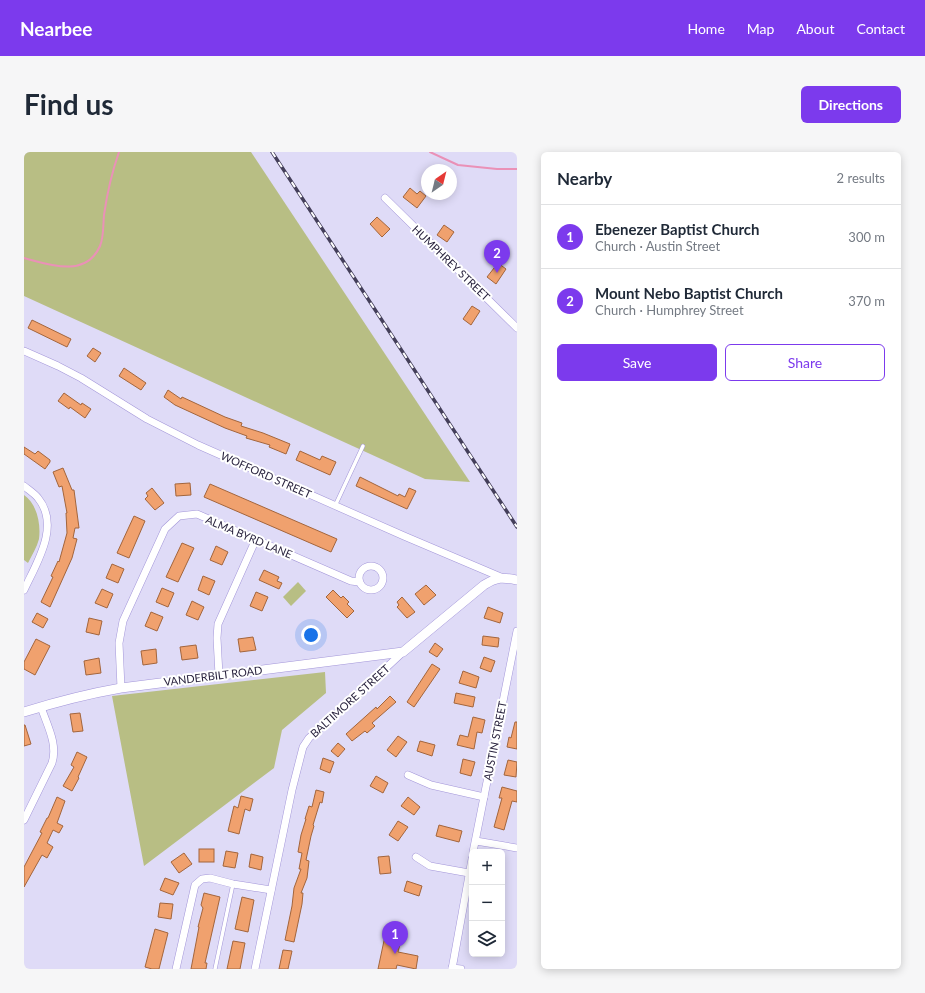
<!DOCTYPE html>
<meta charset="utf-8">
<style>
:root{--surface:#fff;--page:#f6f6f7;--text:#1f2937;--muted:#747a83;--line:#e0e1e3;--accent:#7c3aed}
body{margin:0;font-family:Lato,sans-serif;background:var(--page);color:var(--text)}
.controls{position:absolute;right:12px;bottom:12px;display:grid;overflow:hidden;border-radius:6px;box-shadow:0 2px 10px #0003}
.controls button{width:36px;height:36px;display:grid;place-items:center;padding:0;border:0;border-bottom:1px solid var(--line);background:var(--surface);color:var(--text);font:20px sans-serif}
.compass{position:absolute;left:397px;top:12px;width:36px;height:36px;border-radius:50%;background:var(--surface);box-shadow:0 2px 10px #0003;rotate:35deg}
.you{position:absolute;left:287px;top:483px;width:14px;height:14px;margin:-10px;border:3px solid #fff;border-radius:50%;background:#1a73e8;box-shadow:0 0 0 6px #1a73e833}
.badge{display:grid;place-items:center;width:26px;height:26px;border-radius:50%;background:var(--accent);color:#fff;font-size:13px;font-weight:700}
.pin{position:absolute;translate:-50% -33px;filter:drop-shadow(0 1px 2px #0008)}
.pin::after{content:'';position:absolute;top:21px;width:14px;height:12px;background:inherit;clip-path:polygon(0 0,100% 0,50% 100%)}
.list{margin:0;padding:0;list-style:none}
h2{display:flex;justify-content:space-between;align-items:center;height:52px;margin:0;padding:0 16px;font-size:17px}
h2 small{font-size:13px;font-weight:400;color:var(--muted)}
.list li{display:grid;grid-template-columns:26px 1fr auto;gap:12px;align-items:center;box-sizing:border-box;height:64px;padding:0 16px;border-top:1px solid var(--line)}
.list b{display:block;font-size:15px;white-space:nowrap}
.list p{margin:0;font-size:13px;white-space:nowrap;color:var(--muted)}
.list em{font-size:13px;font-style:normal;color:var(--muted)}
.actions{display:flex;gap:8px;padding:12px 16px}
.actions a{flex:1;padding:9px 0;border:1px solid var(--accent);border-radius:6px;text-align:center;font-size:14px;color:var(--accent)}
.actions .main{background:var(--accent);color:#fff}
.icon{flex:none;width:22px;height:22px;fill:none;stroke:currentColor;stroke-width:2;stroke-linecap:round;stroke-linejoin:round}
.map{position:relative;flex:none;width:493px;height:817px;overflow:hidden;border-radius:6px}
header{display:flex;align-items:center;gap:24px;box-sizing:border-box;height:56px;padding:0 20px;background:var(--accent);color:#fff}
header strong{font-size:19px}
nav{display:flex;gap:22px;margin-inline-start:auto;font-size:14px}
.intro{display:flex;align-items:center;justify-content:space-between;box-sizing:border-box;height:96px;padding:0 24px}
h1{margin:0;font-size:28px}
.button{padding:10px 18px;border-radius:6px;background:var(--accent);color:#fff;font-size:14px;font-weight:700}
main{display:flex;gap:24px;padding:0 24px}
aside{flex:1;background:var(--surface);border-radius:6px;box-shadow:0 2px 10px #0003}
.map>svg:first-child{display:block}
.green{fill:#b8be84}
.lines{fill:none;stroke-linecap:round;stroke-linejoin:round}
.stream{stroke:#ea91b7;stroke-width:2}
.building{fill:#f0a16e;stroke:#a3653c}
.service-casing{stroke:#a396d9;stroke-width:4.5}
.minor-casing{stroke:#a396d9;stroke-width:8}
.tertiary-casing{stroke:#a396d9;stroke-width:10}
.service{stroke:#fff;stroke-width:3.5}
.minor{stroke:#fff;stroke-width:7}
.tertiary{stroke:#fff;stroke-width:9}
.rail-casing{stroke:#443f5a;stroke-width:3.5}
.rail{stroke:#fff;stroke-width:2;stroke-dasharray:6;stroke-linecap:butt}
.labels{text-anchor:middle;stroke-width:4;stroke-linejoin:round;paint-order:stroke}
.street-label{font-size:11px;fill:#29233e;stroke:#fff}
</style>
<header>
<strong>Nearbee</strong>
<nav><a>Home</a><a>Map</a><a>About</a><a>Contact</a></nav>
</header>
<div class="intro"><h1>Find us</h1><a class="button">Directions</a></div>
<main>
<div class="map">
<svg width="493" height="817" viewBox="0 0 493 817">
<rect width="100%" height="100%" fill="#dfdbf7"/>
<g class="green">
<polygon points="0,0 227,0 446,330 401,327 0,144"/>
<path d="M0 343C13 352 17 372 15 387 13 395 8 403 4 411L0 408Z"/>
<polygon points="274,430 282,439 267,454 259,445"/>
<polygon points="301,520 302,541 258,578 250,616 120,714 88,544"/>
</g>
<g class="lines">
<g class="stream">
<polyline points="406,0 434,13 473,17 493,17"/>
<path d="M0 106C26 113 62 126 76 94 80 85 79 73 80 63 83 42 88 20 95 0"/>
</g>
</g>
<g class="building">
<polygon points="386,36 393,42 396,39 402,44 393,56 379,45"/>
<polygon points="353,65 366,77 358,85 346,72"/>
<polygon points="420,73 430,80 423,90 413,83"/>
<polygon points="474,111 482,117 472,132 463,125"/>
<polygon points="448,154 456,159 447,173 439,167"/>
<polygon points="8,168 47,187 43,195 4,176"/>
<polygon points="69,196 77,201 71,210 63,204"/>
<polygon points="100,216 122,231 117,238 95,224"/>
<polygon points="144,238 157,247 158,245 201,265 218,271 217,274 239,281 266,292 262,302 245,295 246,293 222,286 223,284 201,276 151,253 140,245"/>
<polygon points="40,241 57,253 58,251 67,257 61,266 46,255 45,257 34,249"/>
<polygon points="0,295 11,302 14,299 26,308 26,310 21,317 0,302"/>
<polygon points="276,299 296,308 298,304 312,310 306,323 272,308"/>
<polygon points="39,316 48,338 50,338 55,376 51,376 49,386 53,387 48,406 26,455 17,450 29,425 27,424 34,409 35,410 43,381 42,361 43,361 38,334 35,335 29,320"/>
<polygon points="336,325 374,344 375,342 381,345 385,336 392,339 383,357 332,334"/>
<polygon points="166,331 167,343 152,344 151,332"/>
<polygon points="186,332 313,387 307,400 180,345"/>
<polygon points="128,336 140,351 131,358 121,347 124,344 122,341"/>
<polygon points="110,364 121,369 105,406 93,401"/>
<polygon points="158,391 170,396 154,430 142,425"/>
<polygon points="192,394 204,400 198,413 186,408"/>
<polygon points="88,412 100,417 94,431 82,426"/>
<polygon points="240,418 255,425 253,429 258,431 255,437 235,428"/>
<polygon points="179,424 191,429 185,443 174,438"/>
<polygon points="402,433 412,443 400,453 391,442"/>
<polygon points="138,436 150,441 144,455 132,450"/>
<polygon points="78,437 89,442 83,456 71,451"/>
<polygon points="309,438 317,446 319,444 325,450 323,452 330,459 323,466 302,445"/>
<polygon points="232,440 244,445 238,459 226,454"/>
<polygon points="378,445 391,460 383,466 373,455 375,453 373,450"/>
<polygon points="168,449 180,455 174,468 162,463"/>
<polygon points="464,455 479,461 476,471 460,466"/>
<polygon points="127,460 139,465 133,479 121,474"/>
<polygon points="13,461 24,467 19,476 8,470"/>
<polygon points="65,466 78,469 75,483 62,480"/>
<polygon points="459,484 475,486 474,495 458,493"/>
<polygon points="229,485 232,498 216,500 214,487"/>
<polygon points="12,487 26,494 11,523 0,517 0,510"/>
<polygon points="411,491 419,497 413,505 405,500"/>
<polygon points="172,493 174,506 158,508 156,495"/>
<polygon points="132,497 133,511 119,513 117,499"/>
<polygon points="460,505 471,509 467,520 456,516"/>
<polygon points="75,506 77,521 62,523 60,509"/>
<polygon points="408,512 416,517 390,555 383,550"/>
<polygon points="439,519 455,525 452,536 435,531"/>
<polygon points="432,541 451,545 449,555 430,551"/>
<polygon points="366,544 372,550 348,571 351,574 343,581 341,579 328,589 322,582 352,555 353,557"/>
<polygon points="56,561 59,579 49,580 46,562"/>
<polygon points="449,565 461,568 458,581 453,580 450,597 433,593 436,583 444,585"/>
<polygon points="491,570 493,570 493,597 483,595 485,585 487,586"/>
<polygon points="0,573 1,573 7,592 0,594"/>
<polygon points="374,584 383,590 372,605 363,598"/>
<polygon points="396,589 411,593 408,604 393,599"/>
<polygon points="314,591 321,597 314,605 307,599"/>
<polygon points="53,600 63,605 54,625 55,626 48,639 39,634 50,615 47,613"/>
<polygon points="299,606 310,610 306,621 296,617"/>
<polygon points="439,607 451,610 447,624 436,621"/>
<polygon points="484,608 493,610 492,625 480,623"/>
<polygon points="352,624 364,631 359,641 346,634"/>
<polygon points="478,635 493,639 493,650 488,649 480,678 470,675 478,646 475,646"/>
<polygon points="292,638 300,640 298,651 296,650 289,673 290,674 287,684 282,708 285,709 283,726 277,741 279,741 278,752 270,790 261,788 268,754 270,736 277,717 275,717 278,701 274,700 277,683 282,667 281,667 285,654 288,655"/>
<polygon points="217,644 229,647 226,659 221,657 215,682 204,679 210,654 214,656"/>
<polygon points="33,645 41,649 33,671 39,674 35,681 29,678 23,691 29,695 23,706 18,703 0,735 0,715 18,681 16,680 23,666 24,666"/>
<polygon points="384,645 396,655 390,663 377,654"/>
<polygon points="374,669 384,675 374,689 365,683"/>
<polygon points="415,673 438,679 435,690 412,684"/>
<rect x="175" y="697" width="15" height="13"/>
<polygon points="202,699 214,701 211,716 199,714"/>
<polygon points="160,701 168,712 155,721 147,710"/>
<polygon points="227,702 239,705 237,718 225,715"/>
<polygon points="365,704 367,721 356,722 354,705"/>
<polygon points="141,726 155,731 149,743 136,738"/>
<polygon points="383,729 398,734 395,744 380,739"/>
<polygon points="180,741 196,745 181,811 183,811 182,817 167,817 175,775 174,775 179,756 177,753"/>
<polygon points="218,745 230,748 224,780 211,777"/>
<polygon points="136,751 149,752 147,767 134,765"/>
<polygon points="131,777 144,781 135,817 128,817 121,815"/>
<polygon points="361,784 377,788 374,800 394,804 392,817 373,813 372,817 354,817"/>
<polygon points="209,789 221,791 216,817 203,817"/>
<polygon points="259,798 268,799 264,817 255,817"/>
</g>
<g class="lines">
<defs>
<g id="service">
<polyline points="311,354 339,294"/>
<polyline points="191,817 209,732"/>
</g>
<g id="minor">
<polyline points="361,46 493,176"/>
<polyline points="0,199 34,214 57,226 123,267 174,293 380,384 479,426"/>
<path d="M0 334C5 338 11 342 14 346 37 374 12 412 0 438"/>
<circle cx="347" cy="426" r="12"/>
<polyline points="195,523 193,486 194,472 232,387"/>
<polyline points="97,536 95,491 99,469 141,377 155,364 173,362 327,429 335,430"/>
<polyline points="384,623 407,633 460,645"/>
<path d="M0 668 28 611C34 592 23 573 17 555"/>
<polyline points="452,689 493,696"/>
<polyline points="449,700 493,479"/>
<polyline points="392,705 406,714 445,721"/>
<polyline points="428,816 437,817"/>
<polyline points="152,817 171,733 178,727 186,726 209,732 247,738"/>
<polyline points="231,817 268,638 279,595 285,586 320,555 379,500"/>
<polyline points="428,817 448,707"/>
</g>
<path id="tertiary" d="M0 560C32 550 63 542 97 536L379 500 460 433C473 425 478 425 493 428"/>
</defs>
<use href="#service" class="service-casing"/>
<use href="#minor" class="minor-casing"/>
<use href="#tertiary" class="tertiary-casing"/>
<use href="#service" class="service"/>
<use href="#minor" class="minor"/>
<use href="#tertiary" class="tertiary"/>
<defs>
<polyline id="rail" points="248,0 493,375"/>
</defs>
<use href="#rail" class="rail-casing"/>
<use href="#rail" class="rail"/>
</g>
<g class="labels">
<g class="street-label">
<text transform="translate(427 111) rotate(44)" y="4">HUMPHREY STREET</text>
<text transform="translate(242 323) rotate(24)" y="4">WOFFORD STREET</text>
<text transform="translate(225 385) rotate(23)" y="4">ALMA BYRD LANE</text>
<text transform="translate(189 524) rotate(-7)" y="4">VANDERBILT ROAD</text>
<text transform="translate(326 549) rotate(-42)" y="4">BALTIMORE STREET</text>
<text transform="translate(471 589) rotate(-79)" y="4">AUSTIN STREET</text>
</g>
</g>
</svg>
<div class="controls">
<button>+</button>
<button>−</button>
<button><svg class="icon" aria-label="layers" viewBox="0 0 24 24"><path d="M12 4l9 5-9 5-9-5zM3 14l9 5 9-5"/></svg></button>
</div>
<svg class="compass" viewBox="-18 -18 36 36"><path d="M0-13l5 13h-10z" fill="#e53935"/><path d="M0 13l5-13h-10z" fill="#747a83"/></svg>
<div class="you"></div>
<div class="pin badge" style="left:371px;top:802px">1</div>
<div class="pin badge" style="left:473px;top:121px">2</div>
</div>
<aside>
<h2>Nearby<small>2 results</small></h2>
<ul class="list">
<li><span class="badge">1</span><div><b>Ebenezer Baptist Church</b><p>Church · Austin Street</p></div><em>300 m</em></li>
<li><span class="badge">2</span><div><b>Mount Nebo Baptist Church</b><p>Church · Humphrey Street</p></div><em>370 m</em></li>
</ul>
<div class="actions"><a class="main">Save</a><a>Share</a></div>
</aside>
</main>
